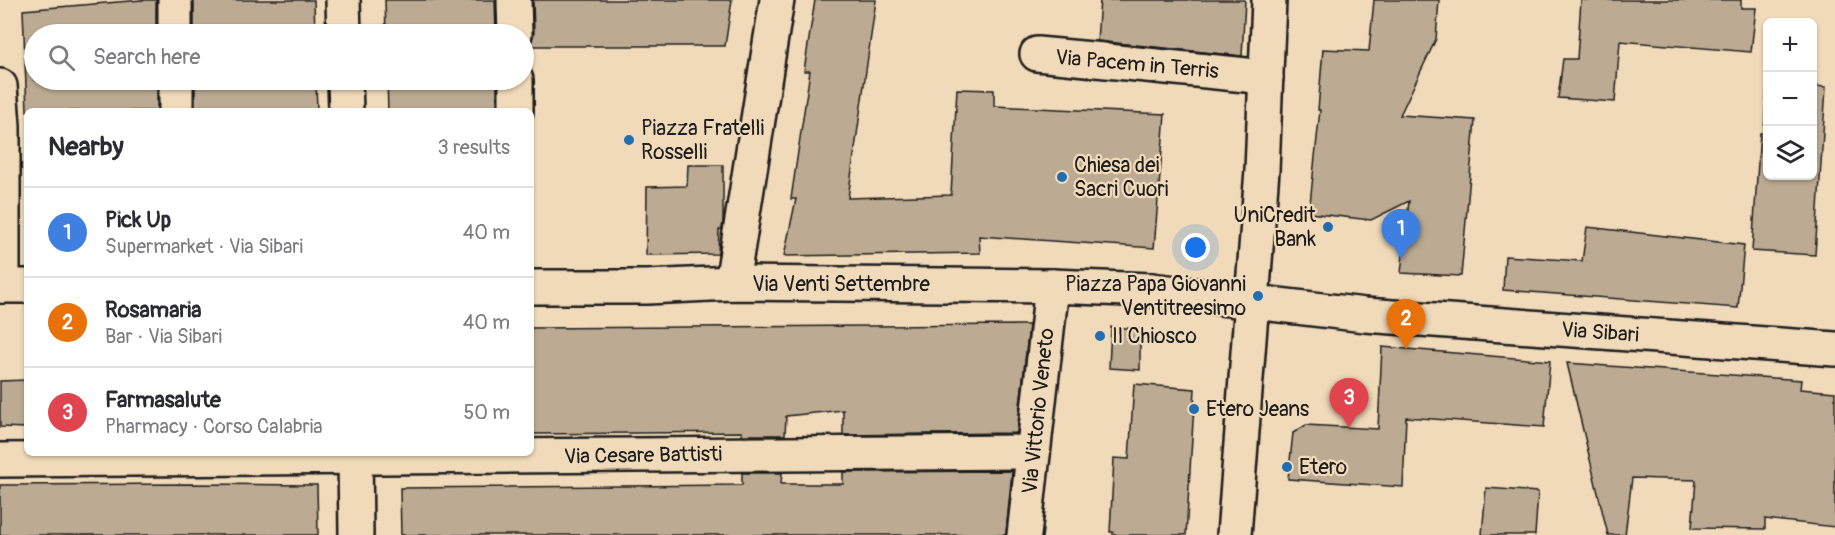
<!DOCTYPE html>
<meta charset="utf-8">
<style>
:root{--surface:#fff;--page:#f7f7f7;--text:#2b2b33;--muted:#7c7c81;--line:#e1e1e2;--accent:#111827}
body{margin:0;font-family:Pangolin,sans-serif;background:var(--page);color:var(--text)}
.controls{position:absolute;right:18px;top:18px;display:grid;overflow:hidden;border-radius:9px;box-shadow:0 2px 4px #0004}
.controls button{width:54px;height:54px;display:grid;place-items:center;padding:0;border:0;border-bottom:2px solid var(--line);background:var(--surface);color:var(--text);font:30px sans-serif}
.you{position:absolute;left:1196px;top:248px;width:21px;height:21px;margin:-15px;border:4px solid #fff;border-radius:50%;background:#1a73e8;box-shadow:0 0 0 9px #1a73e833}
.badge{display:grid;place-items:center;width:39px;height:39px;border-radius:50%;background:var(--accent);color:#fff;font-size:20px;font-weight:700}
.pin{position:absolute;translate:-50% -50px;filter:drop-shadow(0 2px 3px #0008)}
.pin::after{content:'';position:absolute;top:32px;width:21px;height:18px;background:inherit;clip-path:polygon(0 0,100% 0,50% 100%)}
.list{margin:0;padding:0;list-style:none}
h2{display:flex;justify-content:space-between;align-items:center;height:78px;margin:0;padding:0 24px;font-size:26px}
h2 small{font-size:20px;font-weight:400;color:var(--muted)}
.list li{display:grid;grid-template-columns:39px 1fr auto;gap:18px;align-items:center;box-sizing:border-box;height:90px;padding:0 24px;border-top:2px solid var(--line)}
.list b{display:block;font-size:22px;white-space:nowrap}
.list p{margin:0;font-size:20px;white-space:nowrap;color:var(--muted)}
.list em{font-size:20px;font-style:normal;color:var(--muted)}
.icon{flex:none;width:33px;height:33px;fill:none;stroke:currentColor;stroke-width:2;stroke-linecap:round;stroke-linejoin:round}
.map{position:relative;flex:none;width:1835px;height:535px;overflow:hidden}
.search{position:absolute;background:var(--surface);box-shadow:0 2px 4px #0004;left:24px;top:24px;width:510px;height:66px;display:flex;align-items:center;gap:15px;box-sizing:border-box;padding:0 21px;border-radius:33px;color:var(--muted);font-size:22px}
.panel{position:absolute;background:var(--surface);box-shadow:0 2px 4px #0004;left:24px;top:108px;width:510px;height:348px;border-radius:9px}
.map>svg:first-child{display:block}
.building{fill:#bcab92;stroke:#1c1c1c;stroke-width:1.5}
.lines{fill:none;stroke-linecap:round;stroke-linejoin:round}
.minor-casing{stroke:#1c1c1c;stroke-width:38}
.major-casing{stroke:#1c1c1c;stroke-width:38}
.minor{stroke:#f1dab9;stroke-width:33}
.major{stroke:#f1dab9;stroke-width:33}
.poi-dot{fill:#1f6fb2;stroke:#f1dab9;stroke-width:2}
.labels{text-anchor:middle;stroke-width:4.5;stroke-linejoin:round;paint-order:stroke}
.street-label{font-size:21px;fill:#1c1c1c;stroke:#f1dab9}
.poi-label{font-size:21px;fill:#1c1c1c;stroke:#f1dab9;text-anchor:start}
</style>
<div class="map">
<svg width="1835" height="535" viewBox="0 0 1835 535">
<rect width="100%" height="100%" fill="#f1dab9"/>
<filter id="ink" filterUnits="userSpaceOnUse"><feTurbulence type="fractalNoise" baseFrequency=".0167" numOctaves="2"/><feDisplacementMap in="SourceGraphic" scale="12" xChannelSelector="R" yChannelSelector="G"/><feConvolveMatrix kernelMatrix="1 2 1 2 8 2 1 2 1" color-interpolation-filters="sRGB"/></filter>
<g filter="url(#ink)">
<g class="building">
<polygon points="142,0 156,0 156,34 34,34 34,80 157,80 157,111 27,111 23,10"/>
<polygon points="194,0 314,0 315,34 194,34"/>
<polygon points="385,0 495,0 496,34 386,34"/>
<polygon points="533,0 732,0 725,46 529,46 534,33"/>
<polygon points="815,0 876,0 848,198 951,195 957,89 994,90 994,106 1165,114 1154,248 979,236 980,253 784,256 796,199 791,199 810,71 804,71"/>
<polygon points="1100,0 1245,0 1242,56 1097,41"/>
<polygon points="1374,0 1439,0 1436,39 1400,115 1475,120 1461,276 1401,273 1409,201 1371,220 1309,213 1320,110 1318,110 1323,49 1369,51"/>
<polygon points="1581,0 1741,0 1741,8 1756,8 1751,52 1620,41 1615,102 1558,98 1563,59 1577,59"/>
<polygon points="195,80 316,80 317,111 195,111"/>
<polygon points="387,80 497,80 497,111 388,111"/>
<polygon points="1767,84 1767,176 1812,176 1812,86 1826,87 1815,255 1752,251 1760,133 1764,133"/>
<polygon points="688,165 723,165 723,222 722,229 719,230 718,254 646,255 647,187 687,186"/>
<polygon points="1587,227 1744,245 1738,308 1503,290 1505,256 1582,261"/>
<polygon points="1029,325 1017,433 843,435 843,410 786,416 785,435 742,435 742,432 531,434 531,328"/>
<polygon points="1111,327 1140,329 1140,370 1109,368"/>
<polygon points="1382,347 1550,361 1544,427 1406,417 1403,487 1288,479 1293,433 1306,425 1378,429"/>
<polygon points="1567,363 1801,380 1800,389 1835,392 1835,527 1765,519 1765,529 1692,528 1696,480 1632,478 1625,535 1608,535"/>
<polygon points="27,380 27,428 0,427 0,381"/>
<polygon points="1134,384 1195,389 1186,535 1113,535 1113,532 1110,532 1114,458 1129,459"/>
<polygon points="1012,471 1006,535 401,535 400,488 742,485 742,473 782,473 781,484 843,484 843,472"/>
<polygon points="187,484 317,485 318,535 0,535 0,485"/>
<polygon points="1486,488 1538,492 1535,535 1482,535"/>
</g>
<g class="lines">
<defs>
<g id="minor">
<polyline points="175,0 175,34"/>
<polyline points="343,0 344,34"/>
<polyline points="514,0 515,34"/>
<polyline points="1103,60 1037,54 1266,77"/>
<polyline points="176,80 176,111"/>
<polyline points="345,80 346,111"/>
<polyline points="516,80 516,111"/>
<polyline points="0,86 3,126 3,286"/>
<polyline points="732,283 777,0"/>
<polyline points="1151,290 1365,315 1835,349"/>
<polyline points="355,453 356,535"/>
<polyline points="0,460 1033,452"/>
<polyline points="1024,535 1052,286"/>
</g>
<g id="major">
<polyline points="0,286 27,286"/>
<polyline points="531,287 647,287 732,283 1052,286 1151,290"/>
<polyline points="1234,535 1262,170 1269,0"/>
</g>
</defs>
<use href="#minor" class="minor-casing"/>
<use href="#major" class="major-casing"/>
<use href="#minor" class="minor"/>
<use href="#major" class="major"/>
</g>
</g>
<g class="poi-dot">
<circle cx="629" cy="140" r="6"/>
<circle cx="1062" cy="177" r="6"/>
<circle cx="1328" cy="227" r="6"/>
<circle cx="1258" cy="296" r="6"/>
<circle cx="1100" cy="336" r="6"/>
<circle cx="1194" cy="409" r="6"/>
<circle cx="1287" cy="467" r="6"/>
</g>
<g class="labels">
<g class="street-label">
<text transform="translate(1137 64) rotate(5)" y="7">Via Pacem in Terris</text>
<text x="841" y="291">Via Venti Settembre</text>
<text transform="translate(1600 332) rotate(4)" y="7">Via Sibari</text>
<text transform="translate(1038 411) rotate(-84)" y="7">Via Vittorio Veneto</text>
<text transform="translate(643 455) rotate(-1)" y="7">Via Cesare Battisti</text>
</g>
<g class="poi-label">
<text x="641" y="135">Piazza Fratelli<tspan x="641" dy="24">Rosselli</tspan></text>
<text x="1074" y="172">Chiesa dei<tspan x="1074" dy="24">Sacri Cuori</tspan></text>
<text x="1316" y="222" text-anchor="end">UniCredit<tspan x="1316" dy="24">Bank</tspan></text>
<text x="1246" y="291" text-anchor="end">Piazza Papa Giovanni<tspan x="1246" dy="24">Ventitreesimo</tspan></text>
<text x="1112" y="343">Il Chiosco</text>
<text x="1206" y="416">Etero Jeans</text>
<text x="1299" y="474">Etero</text>
</g>
</g>
</svg>
<div class="controls">
<button>+</button>
<button>−</button>
<button><svg class="icon" aria-label="layers" viewBox="0 0 24 24"><path d="M12 4l9 5-9 5-9-5zM3 14l9 5 9-5"/></svg></button>
</div>
<div class="you"></div>
<div class="pin badge" style="left:1401px;top:259px;background:#3f7fe0">1</div>
<div class="pin badge" style="left:1406px;top:349px;background:#e8710a">2</div>
<div class="pin badge" style="left:1349px;top:428px;background:#e0444e">3</div>
<div class="search"><svg class="icon" aria-label="search" viewBox="0 0 24 24"><circle cx="10" cy="10" r="6"/><path d="M15 15l6 6"/></svg>Search here</div>
<section class="panel">
<h2>Nearby<small>3 results</small></h2>
<ul class="list">
<li><span class="badge" style="background:#3f7fe0">1</span><div><b>Pick Up</b><p>Supermarket · Via Sibari</p></div><em>40 m</em></li>
<li><span class="badge" style="background:#e8710a">2</span><div><b>Rosamaria</b><p>Bar · Via Sibari</p></div><em>40 m</em></li>
<li><span class="badge" style="background:#e0444e">3</span><div><b>Farmasalute</b><p>Pharmacy · Corso Calabria</p></div><em>50 m</em></li>
</ul>
</section>
</div>
